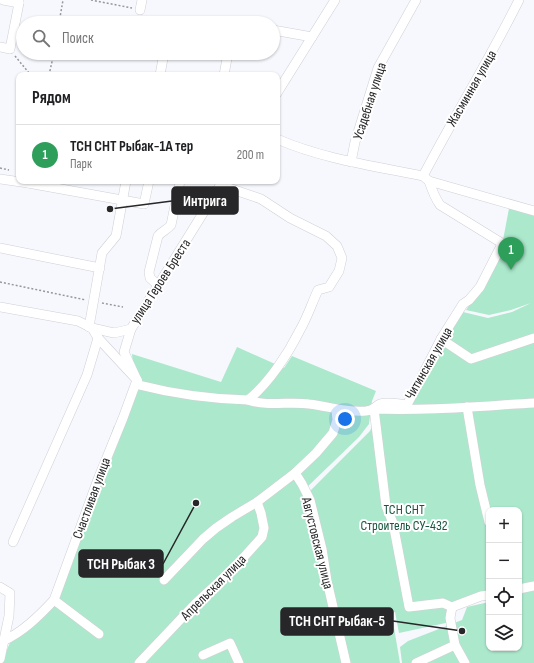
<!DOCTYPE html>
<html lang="ru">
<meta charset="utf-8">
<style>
:root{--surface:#fff;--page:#f2f2f2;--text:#202124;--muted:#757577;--line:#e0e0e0;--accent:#ea580c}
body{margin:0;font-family:"Sofia Sans Condensed",sans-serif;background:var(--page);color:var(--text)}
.controls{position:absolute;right:12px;bottom:12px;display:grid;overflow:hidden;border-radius:8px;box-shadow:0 1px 3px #0004}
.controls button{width:36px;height:36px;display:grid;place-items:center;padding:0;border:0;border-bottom:1px solid var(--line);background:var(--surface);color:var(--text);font:20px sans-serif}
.you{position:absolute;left:345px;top:419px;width:14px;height:14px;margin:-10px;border:3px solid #fff;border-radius:50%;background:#1a73e8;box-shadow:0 0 0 6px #1a73e833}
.badge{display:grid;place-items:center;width:26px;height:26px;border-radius:50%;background:var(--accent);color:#fff;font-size:13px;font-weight:700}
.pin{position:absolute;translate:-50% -33px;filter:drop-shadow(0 1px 2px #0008)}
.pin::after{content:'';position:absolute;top:21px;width:14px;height:12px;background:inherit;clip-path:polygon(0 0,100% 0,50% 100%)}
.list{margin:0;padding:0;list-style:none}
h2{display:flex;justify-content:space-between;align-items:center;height:52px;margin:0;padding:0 16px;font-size:17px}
h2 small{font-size:13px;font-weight:400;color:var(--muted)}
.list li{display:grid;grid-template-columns:26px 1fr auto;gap:12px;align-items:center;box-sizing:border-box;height:60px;padding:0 16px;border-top:1px solid var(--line)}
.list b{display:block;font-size:15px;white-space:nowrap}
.list p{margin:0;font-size:13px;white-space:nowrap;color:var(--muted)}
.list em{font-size:13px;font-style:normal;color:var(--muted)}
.icon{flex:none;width:22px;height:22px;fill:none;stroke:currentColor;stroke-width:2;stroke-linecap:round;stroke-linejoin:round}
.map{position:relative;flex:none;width:534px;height:663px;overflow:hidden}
.search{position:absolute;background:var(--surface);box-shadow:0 1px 3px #0004;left:16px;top:16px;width:264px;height:44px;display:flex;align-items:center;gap:10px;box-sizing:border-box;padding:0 14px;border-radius:22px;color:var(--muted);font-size:15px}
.panel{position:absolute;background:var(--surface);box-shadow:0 1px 3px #0004;left:16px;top:72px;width:264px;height:112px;border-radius:8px}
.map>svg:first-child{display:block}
.green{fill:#ace9cc}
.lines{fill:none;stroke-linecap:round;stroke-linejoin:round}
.minor-casing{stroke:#cfd0d5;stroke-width:10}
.path{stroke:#97979b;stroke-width:1.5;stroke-dasharray:2 2;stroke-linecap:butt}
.minor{stroke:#fff;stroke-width:9}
.labels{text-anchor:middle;stroke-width:4;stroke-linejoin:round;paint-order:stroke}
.street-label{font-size:14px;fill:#272729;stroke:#fff}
.park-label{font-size:14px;fill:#18563f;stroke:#fff}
.leader{fill:none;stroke:#272729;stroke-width:1.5}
.callout-dot{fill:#272729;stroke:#fff;stroke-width:1.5}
.callout{fill:#272729;stroke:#272729;stroke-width:1.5}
.callout-label{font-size:15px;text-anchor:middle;font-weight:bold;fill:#fff}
</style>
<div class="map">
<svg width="534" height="663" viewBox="0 0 534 663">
<rect width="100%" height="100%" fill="#f7f8fd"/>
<g class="green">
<polygon points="510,203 534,209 534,587 519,591 519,510 489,510 489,598 457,605 453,615 455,621 399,633 395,612 341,623 309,492 370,431 381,407 405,401 463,312 488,318 512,312 531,303 511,310 489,315 466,310 472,301 503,240"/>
<polygon points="237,347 284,368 292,356 376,391 372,401 369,424 359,437 302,492 309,515 334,625 392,616 400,663 1,663 13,636 50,601 56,590 114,426 118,425 135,388 132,354 221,382"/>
<polygon points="534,590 534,663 402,663 400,647 408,641 462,620 467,607 489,602 489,648 519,648 519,594"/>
</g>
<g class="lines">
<defs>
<g id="minor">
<polyline points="3,0 19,3 19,0"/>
<polyline points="140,10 142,0"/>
<polyline points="273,30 312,37"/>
<polyline points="0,47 10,49 19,3"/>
<polyline points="160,75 164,53"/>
<polyline points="224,75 228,53"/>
<polyline points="277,93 335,0"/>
<path d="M277 139C323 159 374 166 423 176L429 181 534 211"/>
<polyline points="351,162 355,142 378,68 416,0"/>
<path d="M423 176C454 117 489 60 519 0"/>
<polyline points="0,179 28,183 28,181"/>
<polyline points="28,183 144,204 149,181"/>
<path d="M220 185 261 199 290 218 326 236 337 246 342 258 339 271 329 287 318 290C312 303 307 318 300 330 288 354 269 383 248 400 268 407 289 401 309 404 328 406 346 413 366 411 374 410 374 407 380 404 388 401 398 404 407 405L441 339 463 304 469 300 480 287 501 246 500 242 440 205C435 198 432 190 429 181"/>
<polyline points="0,248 100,268"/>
<path d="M158 285 150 278 149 272 158 236C162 231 167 230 171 225L180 181"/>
<polyline points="0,307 78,321 92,328 114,333 131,329"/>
<polyline points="89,327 102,253 116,236 126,181"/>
<path d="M98 338 137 380 139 385C174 394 212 399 248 400"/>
<polyline points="441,339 471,359 534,338"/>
<polyline points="137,380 124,352 131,329 223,181"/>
<polyline points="467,407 480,485 489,522"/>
<polyline points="295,473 302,484 310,500 322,549 327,581 346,663"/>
<polyline points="13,542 87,375 98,338 92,328"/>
<polyline points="164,580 203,539 216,528 232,517 257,502 295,473 316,453 333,433 337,420 336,410"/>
<polyline points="0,587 10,593 9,616 0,659"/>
<polyline points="519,589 534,586"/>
<polyline points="54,600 99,634"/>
<path d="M452 607 443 603 409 607 393 523 386 506 374 409C427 411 481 406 534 403"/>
<polyline points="452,607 450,618 455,645 465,663"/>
<polyline points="452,607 481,596 489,595"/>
<path d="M3 641C23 632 39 616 54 600L97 482 123 418 137 380"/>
<polyline points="203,655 230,643 239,663"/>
<polyline points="139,663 195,604 234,568 262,537 264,528 261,513 257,502"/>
<polyline points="416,663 455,645"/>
</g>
</defs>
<use href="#minor" class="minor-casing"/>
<g class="path">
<polyline points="91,0 132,8"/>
<polyline points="59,23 63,0"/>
<polyline points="15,56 29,73 37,75"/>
<polyline points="49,75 54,53"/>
<polyline points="0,168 9,170"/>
<polyline points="0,282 86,300"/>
<polyline points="102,303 123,307"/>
</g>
<use href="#minor" class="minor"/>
</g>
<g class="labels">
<g class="street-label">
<text transform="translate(471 88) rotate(-60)" y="5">Жасминная улица</text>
<text transform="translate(369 101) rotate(-72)" y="5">Усадебная улица</text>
<text transform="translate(160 281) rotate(-57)" y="5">улица Героев Бреста</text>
<text transform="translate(428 363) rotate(-60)" y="5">Читинская улица</text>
<text transform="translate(91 498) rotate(-70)" y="5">Счастливая улица</text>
<text transform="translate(318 543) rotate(76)" y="5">Августовская улица</text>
<text transform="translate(213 587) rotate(-45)" y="5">Апрельская улица</text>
</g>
<g class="park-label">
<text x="404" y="514">ТСН СНТ<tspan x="404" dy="16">Строитель СУ-432</tspan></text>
</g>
</g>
<path class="leader" d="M110 209L172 201M196 503L163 564M462 631L393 621"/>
<g class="callout-dot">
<circle cx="110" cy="209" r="4"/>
<circle cx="196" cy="503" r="4"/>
<circle cx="462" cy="631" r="4"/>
</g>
<g class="callout">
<rect x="172" y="187" width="66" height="27" rx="4"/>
<rect x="79" y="550" width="84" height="27" rx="4"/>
<rect x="281" y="608" width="112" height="27" rx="4"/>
</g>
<g class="callout-label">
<text x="205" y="206">Интрига</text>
<text x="121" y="569">ТСН Рыбак 3</text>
<text x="337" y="626">ТСН СНТ Рыбак-5</text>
</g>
</svg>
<div class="controls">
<button>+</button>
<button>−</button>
<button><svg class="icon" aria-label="locate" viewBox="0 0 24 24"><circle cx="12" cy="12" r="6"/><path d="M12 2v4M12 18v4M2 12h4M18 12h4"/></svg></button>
<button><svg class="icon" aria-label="layers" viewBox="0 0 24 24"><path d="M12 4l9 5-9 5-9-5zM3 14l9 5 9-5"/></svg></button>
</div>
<div class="you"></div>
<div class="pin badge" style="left:511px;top:270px;background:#2e9e5b">1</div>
<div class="search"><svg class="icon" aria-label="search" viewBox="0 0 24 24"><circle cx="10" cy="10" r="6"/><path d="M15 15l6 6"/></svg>Поиск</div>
<section class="panel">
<h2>Рядом<small></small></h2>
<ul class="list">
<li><span class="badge" style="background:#2e9e5b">1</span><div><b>ТСН СНТ Рыбак-1А тер</b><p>Парк</p></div><em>200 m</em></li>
</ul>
</section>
</div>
